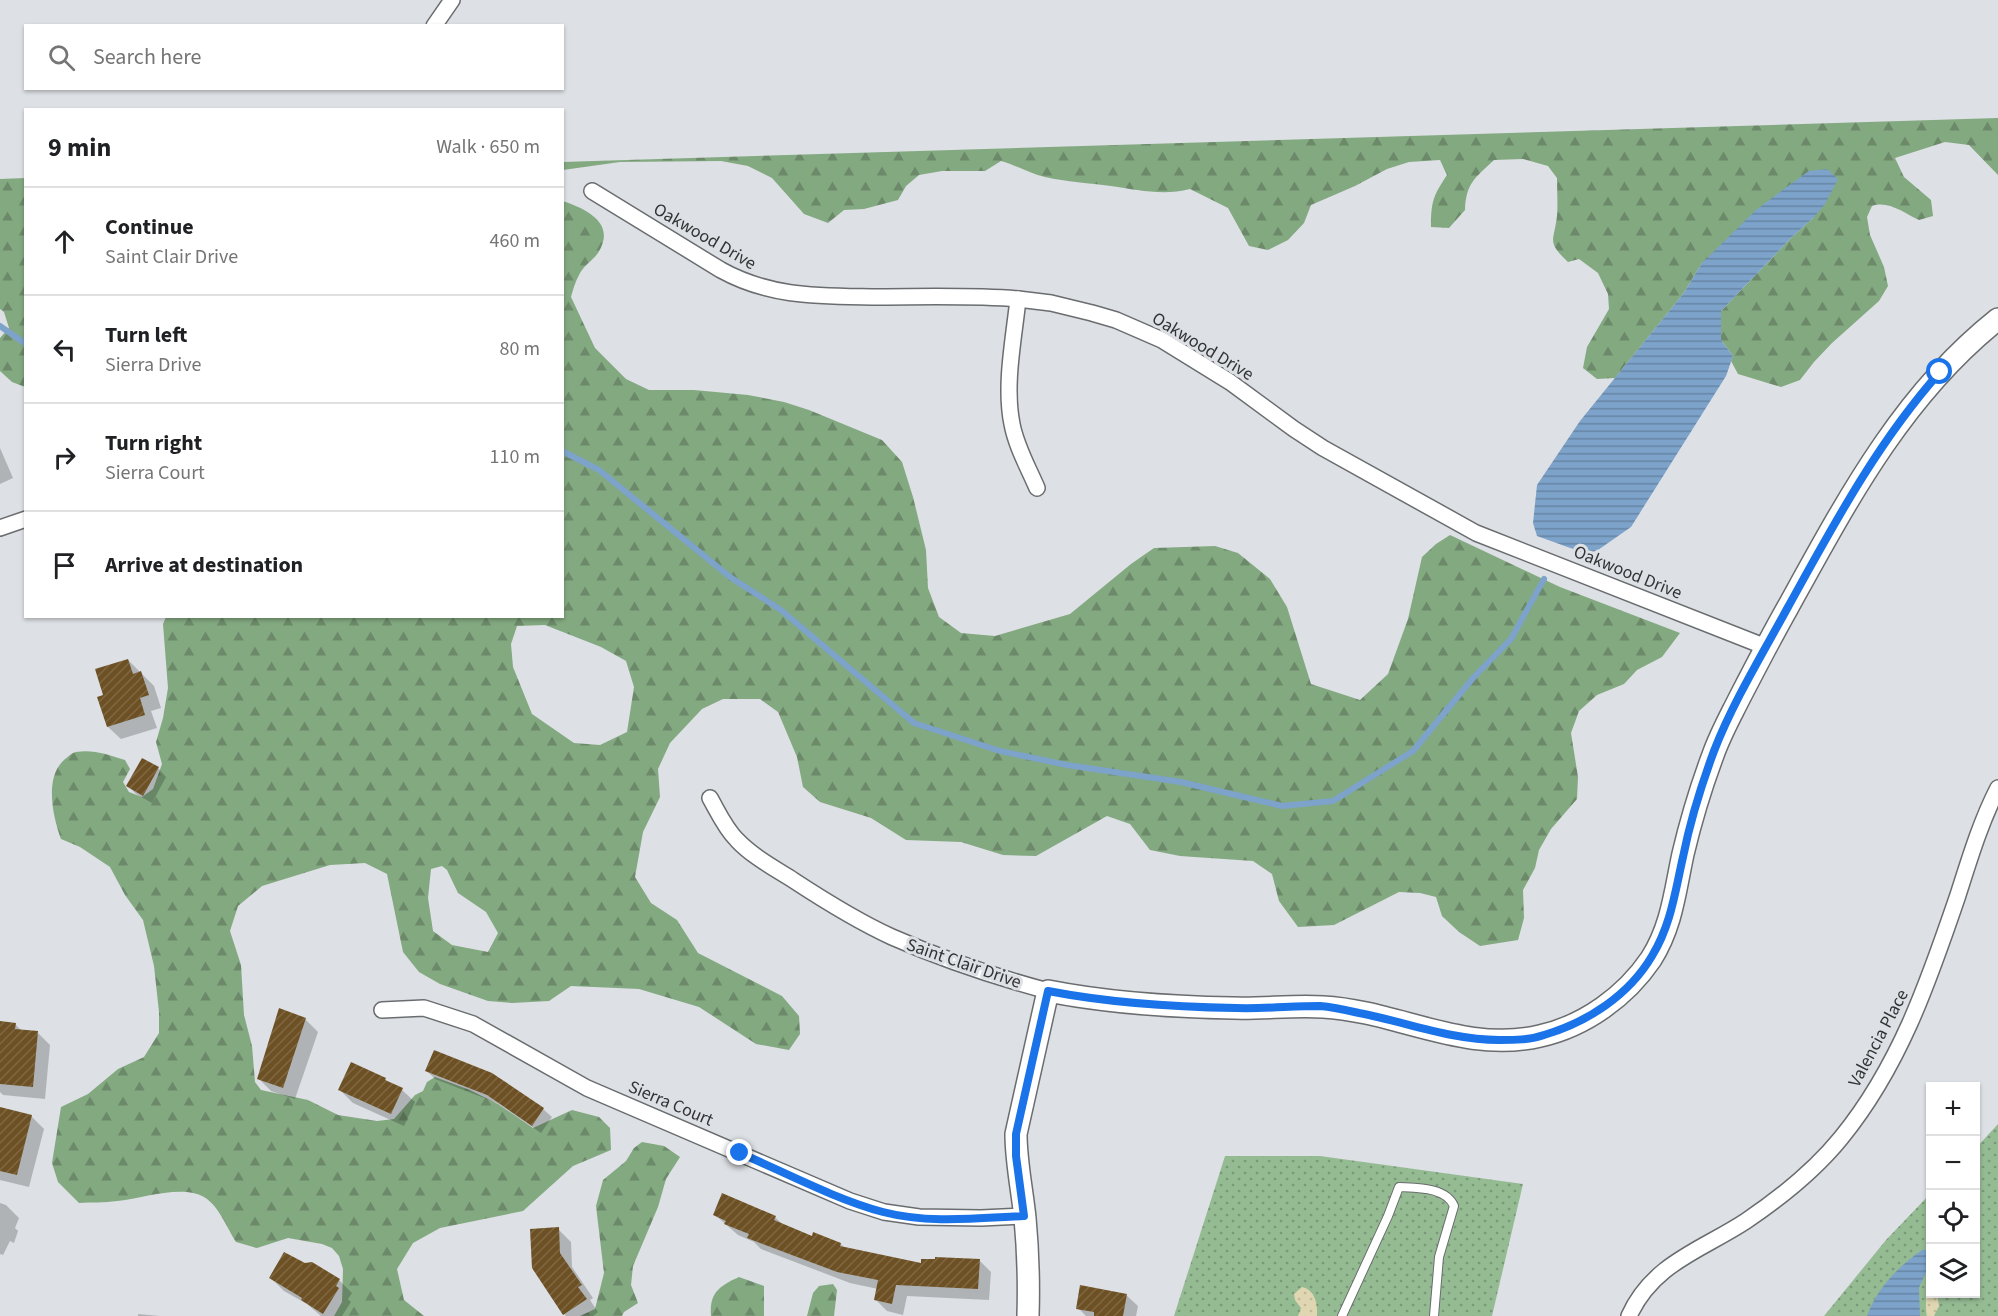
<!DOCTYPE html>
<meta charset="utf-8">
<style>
:root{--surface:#fff;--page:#f6f6f6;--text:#202124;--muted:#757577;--line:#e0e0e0}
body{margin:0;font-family:"Source Sans 3",sans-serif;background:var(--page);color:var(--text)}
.controls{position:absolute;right:18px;bottom:18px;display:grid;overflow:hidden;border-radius:0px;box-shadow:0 2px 4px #0004}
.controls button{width:54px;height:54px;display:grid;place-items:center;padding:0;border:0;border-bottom:2px solid var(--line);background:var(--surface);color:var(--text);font:30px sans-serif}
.stop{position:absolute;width:18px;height:18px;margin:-14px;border:4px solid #1a73e8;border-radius:50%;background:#fff}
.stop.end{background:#1a73e8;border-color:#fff;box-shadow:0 2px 6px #0008}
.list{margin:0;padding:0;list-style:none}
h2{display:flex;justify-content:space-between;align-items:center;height:78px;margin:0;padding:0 24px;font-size:26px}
h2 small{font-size:20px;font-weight:400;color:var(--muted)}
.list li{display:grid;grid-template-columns:39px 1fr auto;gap:18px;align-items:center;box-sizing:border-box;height:108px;padding:0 24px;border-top:2px solid var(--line)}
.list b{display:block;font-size:22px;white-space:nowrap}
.list p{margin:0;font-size:20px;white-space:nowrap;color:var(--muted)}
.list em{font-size:20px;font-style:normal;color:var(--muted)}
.icon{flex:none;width:33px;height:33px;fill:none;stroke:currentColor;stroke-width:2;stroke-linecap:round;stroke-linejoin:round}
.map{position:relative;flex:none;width:1998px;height:1316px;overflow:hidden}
.search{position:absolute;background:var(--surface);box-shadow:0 2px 4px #0004;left:24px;top:24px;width:540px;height:66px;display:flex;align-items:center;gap:15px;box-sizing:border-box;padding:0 21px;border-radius:0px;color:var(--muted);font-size:22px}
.panel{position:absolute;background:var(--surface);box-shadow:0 2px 4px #0004;left:24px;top:108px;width:540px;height:510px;border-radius:0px}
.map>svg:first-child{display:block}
.grass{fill:url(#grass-dots)}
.forest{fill:url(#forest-firs);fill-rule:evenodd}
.sand{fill:url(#sand-dots)}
.water{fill:url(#water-rules)}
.shadow{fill:#0003}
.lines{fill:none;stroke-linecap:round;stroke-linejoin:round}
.stream{stroke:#7da3ca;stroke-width:6}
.building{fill:url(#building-hatch)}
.lane-casing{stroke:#6a6d6f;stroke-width:10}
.street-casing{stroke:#6a6d6f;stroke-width:18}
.secondary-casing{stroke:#6a6d6f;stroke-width:24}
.lane{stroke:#fff;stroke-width:8}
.street{stroke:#fff;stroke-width:15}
.secondary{stroke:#fff;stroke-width:21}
.route{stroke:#1a73e8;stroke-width:8}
.labels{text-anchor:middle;stroke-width:6;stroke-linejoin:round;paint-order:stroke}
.street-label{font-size:18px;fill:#323334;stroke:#dde0e4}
</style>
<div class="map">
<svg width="1998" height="1316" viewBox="0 0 1998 1316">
<defs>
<pattern id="grass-dots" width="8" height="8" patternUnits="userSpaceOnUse" patternTransform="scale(1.5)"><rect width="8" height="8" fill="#95bb93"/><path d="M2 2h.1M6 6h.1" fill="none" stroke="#7a9979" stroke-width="1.8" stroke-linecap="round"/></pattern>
<pattern id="forest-firs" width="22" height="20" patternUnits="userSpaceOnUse" patternTransform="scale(1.5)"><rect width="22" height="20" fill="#83a981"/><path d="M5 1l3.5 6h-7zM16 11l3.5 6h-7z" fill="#6c8a6a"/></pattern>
<pattern id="sand-dots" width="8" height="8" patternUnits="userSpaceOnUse" patternTransform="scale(1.5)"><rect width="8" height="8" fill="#e0d7b2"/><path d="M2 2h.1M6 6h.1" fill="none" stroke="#c1b99a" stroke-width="1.8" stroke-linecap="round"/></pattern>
<pattern id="water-rules" width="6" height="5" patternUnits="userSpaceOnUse" patternTransform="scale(1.5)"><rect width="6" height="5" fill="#7da3ca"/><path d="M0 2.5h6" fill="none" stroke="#6785a5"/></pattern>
<pattern id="building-hatch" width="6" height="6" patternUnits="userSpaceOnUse" patternTransform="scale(1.5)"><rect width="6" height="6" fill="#6d5124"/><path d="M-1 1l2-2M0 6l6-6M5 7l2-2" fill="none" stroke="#7e6844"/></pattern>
</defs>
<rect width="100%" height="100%" fill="#dde0e4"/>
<g class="grass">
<polygon points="1998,1124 1998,1316 1824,1316 1886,1240 1930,1194 1930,1294 1976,1294 1976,1148"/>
<polygon points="1225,1156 1320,1156 1523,1184 1492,1316 1174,1316"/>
</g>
<g class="forest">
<path d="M1998 118V175L1969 145 1945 142 1895 158 1904 177 1931 200 1933 216 1919 220C1904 213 1888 200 1872 206L1867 217 1870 235 1884 267 1888 286 1879 301 1832 343 1814 362 1800 380 1781 387 1738 374 1731 361 1733 356 1721 340V311L1792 237 1814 217 1702 263 1683 294 1615 378 1597 379 1583 368 1587 347 1609 309 1608 294 1598 273 1579 259 1568 262C1546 241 1554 242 1557 216 1558 204 1557 190 1557 178L1548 166 1523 159 1494 160C1475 178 1466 183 1465 210L1449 228 1431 227C1431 202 1433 196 1447 175L1440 160 1409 162 1387 169 1355 186 1311 205 1304 223 1288 240 1268 250 1249 246 1228 208 1190 189C1163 196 1138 190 1111 186 1089 183 1067 182 1045 177 1030 174 1016 165 1001 161L985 171H942L919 175 906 186 898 200 864 209 844 210 828 223 804 214 772 178 748 166 721 161 620 162 563 170 562 162Z"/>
<polygon points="25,178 26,178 25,387 12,382 0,371 0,338 9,328 4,312 0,309 0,179"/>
<path d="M563 201C586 209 617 223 598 253 592 261 583 266 579 275 575 282 573 290 571 297L595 348 626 379 649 390H694L748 395 784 402 809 410 882 440 902 462 913 497 926 550 928 588 939 617 961 633 995 636 1070 614 1131 564 1154 548 1215 546 1238 553 1270 579 1287 607 1311 684 1360 700 1388 674 1408 619 1422 557 1436 544 1450 535 1560 587 1680 633 1662 657 1637 670 1624 684 1597 695 1579 711 1571 733 1578 777 1577 799 1551 829 1539 850 1535 868 1523 890 1524 918 1518 940 1480 946 1459 932 1442 916 1436 897 1420 893 1399 892 1334 925 1298 927 1279 901 1272 874 1253 861 1180 856 1150 850 1130 824 1107 816 1036 856 1003 855 961 842 906 840 871 818 820 802 803 787 797 757 778 712 760 699H723L702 709 670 743 658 769 660 797 643 832 635 877 651 903 677 920 698 953 782 996 799 1016 800 1034 789 1050 756 1044 699 1007 639 989 571 986 549 1001 512 1003 488 1001 440 984 419 972 403 952 387 874 365 863 330 865 262 886 238 906 230 931 241 965 244 1015 252 1046 255 1082 261 1090 308 1100 338 1115 377 1121 394 1119 415 1095 423 1091 427 1082 435 1077 470 1090 498 1104 533 1128 572 1110 599 1117 610 1128 611 1150 573 1166 523 1211 440 1228 413 1243 397 1269 404 1300 424 1316H334L342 1302 343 1269 339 1256 332 1248 322 1244 288 1238 257 1248 236 1242C227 1228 219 1206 204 1197 182 1184 141 1199 117 1201 104 1203 92 1202 79 1203L58 1182 52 1163 61 1107 88 1094 118 1069 144 1057 159 1033V1012L154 966 143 920 125 895 110 867 80 847 61 839C53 817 44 778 64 760 68 757 71 753 76 752 93 749 109 755 125 760L130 769 123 782 129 792 142 797 153 789 162 764 156 742 163 718 168 688 163 624 166 617 562 616ZM545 625 601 647 626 661 634 687 627 732 600 745 574 743 532 714 513 667 511 644 517 626ZM442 866 447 870 458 893 486 912 498 933 488 952 452 945 433 931 428 898 431 869Z"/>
<polygon points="642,1142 664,1146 680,1157 666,1179 658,1207 633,1266 631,1285 638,1303 624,1312 622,1316 580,1316 595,1309 604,1273 596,1206 603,1180 626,1161 634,1148"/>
<path d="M739 1277 764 1286V1316H711C709 1293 719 1286 739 1277Z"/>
<polygon points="833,1284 837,1290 834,1316 807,1316 813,1293 819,1286"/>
</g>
<g class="sand">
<path d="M1930 1278V1294H1937L1939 1306 1934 1316H1927C1925 1308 1926 1285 1930 1278Z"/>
<path d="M1302 1287C1315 1290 1318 1304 1317 1316H1298L1301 1308 1295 1300 1294 1294Z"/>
</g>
<g class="water">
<polygon points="1827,169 1838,179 1825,204 1814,217 1792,237 1721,311 1721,340 1733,356 1726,376 1631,527 1598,550 1587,554 1537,536 1533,523 1537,485 1580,421 1683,294 1702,263 1756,210 1788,186 1809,171"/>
<path d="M1922 1250H1927L1930 1253V1263L1919 1288 1920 1316H1867C1877 1288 1898 1267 1922 1250Z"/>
</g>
<g class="shadow">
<polygon points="0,448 13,478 0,484"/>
<polygon points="128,660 154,686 161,708 151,711 157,728 121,739 108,727 99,698 105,696"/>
<polygon points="142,760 158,768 166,777 152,803 136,794 128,786"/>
<polygon points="305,1019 318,1032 295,1099 271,1091 258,1078"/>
<polygon points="0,1023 15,1024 22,1031 38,1033 50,1045 45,1099 3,1095 0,1092"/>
<polygon points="427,1071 492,1074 543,1109 552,1117 541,1133 497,1103 435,1079"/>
<polygon points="385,1079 391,1085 402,1090 415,1102 404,1126 353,1103 340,1090"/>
<polygon points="0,1109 31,1116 44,1129 29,1187 0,1180"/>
<polygon points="0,1203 6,1205 19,1218 15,1228 18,1231 14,1243 10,1241 3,1255 0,1254"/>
<polygon points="715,1215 775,1217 784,1226 813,1238 841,1244 844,1248 922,1264 979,1260 991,1272 989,1300 907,1296 903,1315 887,1311 876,1300 878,1289 850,1283 761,1249 754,1242 738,1235"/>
<polygon points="558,1229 571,1242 572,1267 593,1298 590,1300 598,1312 593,1316 566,1316 564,1314"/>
<polygon points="271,1278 339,1280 352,1293 348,1299 351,1302 342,1316 321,1316 307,1304 284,1291"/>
<polygon points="1126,1295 1138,1306 1136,1316 1086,1316 1078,1308"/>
<polygon points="138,1314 160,1316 138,1316"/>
</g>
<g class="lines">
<g class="stream">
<polyline points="0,326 26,344"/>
<polyline points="562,451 599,470 730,577 781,610 914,723 1000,751 1067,765 1181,782 1282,806 1333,801 1413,751 1473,678 1511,639 1544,579"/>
</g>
</g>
<g class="building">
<polygon points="128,659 133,674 141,671 149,695 140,698 145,715 107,727 97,697 103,695 95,669"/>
<polygon points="142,758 159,767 143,796 126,786"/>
<polygon points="279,1008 306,1018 283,1088 257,1079"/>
<polygon points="0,1021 16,1023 15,1029 38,1031 33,1087 0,1084"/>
<polygon points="434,1050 492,1073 544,1108 532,1126 487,1095 425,1071"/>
<polygon points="351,1062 386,1078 385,1080 403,1088 391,1114 338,1090"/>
<polygon points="0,1107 32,1115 17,1175 0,1171"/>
<polygon points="722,1193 776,1216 774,1220 812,1236 813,1232 841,1243 840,1246 921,1263 921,1259 935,1259 935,1257 980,1259 978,1289 896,1285 892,1304 874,1300 878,1280 837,1272 747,1238 749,1234 724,1224 726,1221 713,1215"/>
<polygon points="559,1227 560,1253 582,1285 578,1287 587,1299 563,1315 532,1268 530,1229"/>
<polygon points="284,1252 305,1263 312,1262 340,1279 336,1286 339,1288 323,1314 301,1300 302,1298 269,1278"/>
<polygon points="1080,1285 1127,1294 1123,1316 1094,1316 1094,1312 1076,1309"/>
</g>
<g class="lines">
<defs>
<path id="lane" d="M1342 1316 1388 1216 1399 1187C1417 1188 1446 1187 1454 1206L1439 1257 1434 1316"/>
<g id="street">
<polyline points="434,26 452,0"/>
<path d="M592 191 721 270C770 297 817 296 872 297 920 297 970 295 1018 299L1051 303 1092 313 1116 320 1162 340 1230 382 1294 429 1323 448 1476 533 1766 647"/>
<path d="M1018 299C1014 338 1004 385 1012 424 1016 446 1028 467 1037 488"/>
<polyline points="0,528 26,519"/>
<path d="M710 798C718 812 725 828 737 840 752 856 774 868 793 880 825 901 857 921 892 937 942 959 996 977 1048 991"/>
<polyline points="382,1010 424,1008 473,1024 587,1088 850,1201 884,1212 919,1217 981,1218 1025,1216"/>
<path d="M1629 1316C1653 1263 1702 1250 1746 1221 1780 1198 1815 1170 1841 1138 1899 1067 1928 983 1957 898 1969 861 1980 823 1998 788"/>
</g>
<path id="secondary" d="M1028 1316C1029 1283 1028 1250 1025 1218 1022 1189 1016 1162 1016 1134L1048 991C1109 1003 1171 1007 1233 1008 1263 1009 1294 1005 1323 1007 1397 1011 1465 1054 1540 1036 1585 1026 1626 996 1651 959 1672 926 1675 891 1683 854 1691 820 1701 787 1713 755 1720 735 1730 717 1739 699 1755 668 1771 637 1788 607 1846 502 1902 395 1998 319"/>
</defs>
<use href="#lane" class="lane-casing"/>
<use href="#street" class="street-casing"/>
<use href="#secondary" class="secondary-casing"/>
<use href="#lane" class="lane"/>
<use href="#street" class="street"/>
<use href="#secondary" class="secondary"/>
</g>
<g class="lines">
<path class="route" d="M740 1153C784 1172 837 1200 883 1212 929 1224 978 1218 1024 1216L1016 1156V1134L1048 991C1110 1003 1173 1007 1236 1008 1264 1009 1292 1006 1320 1006 1333 1007 1346 1010 1359 1013 1406 1022 1451 1040 1499 1040 1514 1040 1530 1040 1544 1035 1588 1022 1629 995 1652 956 1671 925 1675 892 1683 857 1690 822 1701 786 1714 751 1733 702 1763 653 1788 607 1834 524 1877 443 1940 372"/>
</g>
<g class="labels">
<g class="street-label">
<text transform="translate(705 236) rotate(30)" y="6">Oakwood Drive</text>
<text transform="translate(1203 346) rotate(31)" y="6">Oakwood Drive</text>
<text transform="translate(1628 572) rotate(22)" y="6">Oakwood Drive</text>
<text transform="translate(964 963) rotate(19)" y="6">Saint Clair Drive</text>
<text transform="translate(1878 1038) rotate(-62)" y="6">Valencia Place</text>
<text transform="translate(671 1103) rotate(23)" y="6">Sierra Court</text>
</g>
</g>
</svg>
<div class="controls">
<button>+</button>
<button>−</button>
<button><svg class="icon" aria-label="locate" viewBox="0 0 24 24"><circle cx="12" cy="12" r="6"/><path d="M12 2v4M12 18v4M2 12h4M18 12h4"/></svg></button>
<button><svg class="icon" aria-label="layers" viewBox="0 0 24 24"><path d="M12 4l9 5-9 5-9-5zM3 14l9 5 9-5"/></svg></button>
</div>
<div class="stop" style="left:1940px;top:372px"></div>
<div class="stop end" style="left:740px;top:1153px"></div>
<div class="search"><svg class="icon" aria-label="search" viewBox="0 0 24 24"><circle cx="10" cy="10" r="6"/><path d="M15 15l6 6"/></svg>Search here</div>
<section class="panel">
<h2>9 min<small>Walk · 650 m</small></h2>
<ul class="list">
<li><svg class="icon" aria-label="ahead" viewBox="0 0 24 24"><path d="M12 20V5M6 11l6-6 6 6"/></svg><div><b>Continue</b><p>Saint Clair Drive</p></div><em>460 m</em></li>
<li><svg class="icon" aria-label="left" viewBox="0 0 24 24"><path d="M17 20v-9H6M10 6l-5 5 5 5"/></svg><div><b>Turn left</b><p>Sierra Drive</p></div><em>80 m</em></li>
<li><svg class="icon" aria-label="right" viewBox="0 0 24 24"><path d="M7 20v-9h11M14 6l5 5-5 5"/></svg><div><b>Turn right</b><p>Sierra Court</p></div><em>110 m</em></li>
<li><svg class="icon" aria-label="arrive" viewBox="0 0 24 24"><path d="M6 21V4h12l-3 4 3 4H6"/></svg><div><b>Arrive at destination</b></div></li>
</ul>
</section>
</div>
